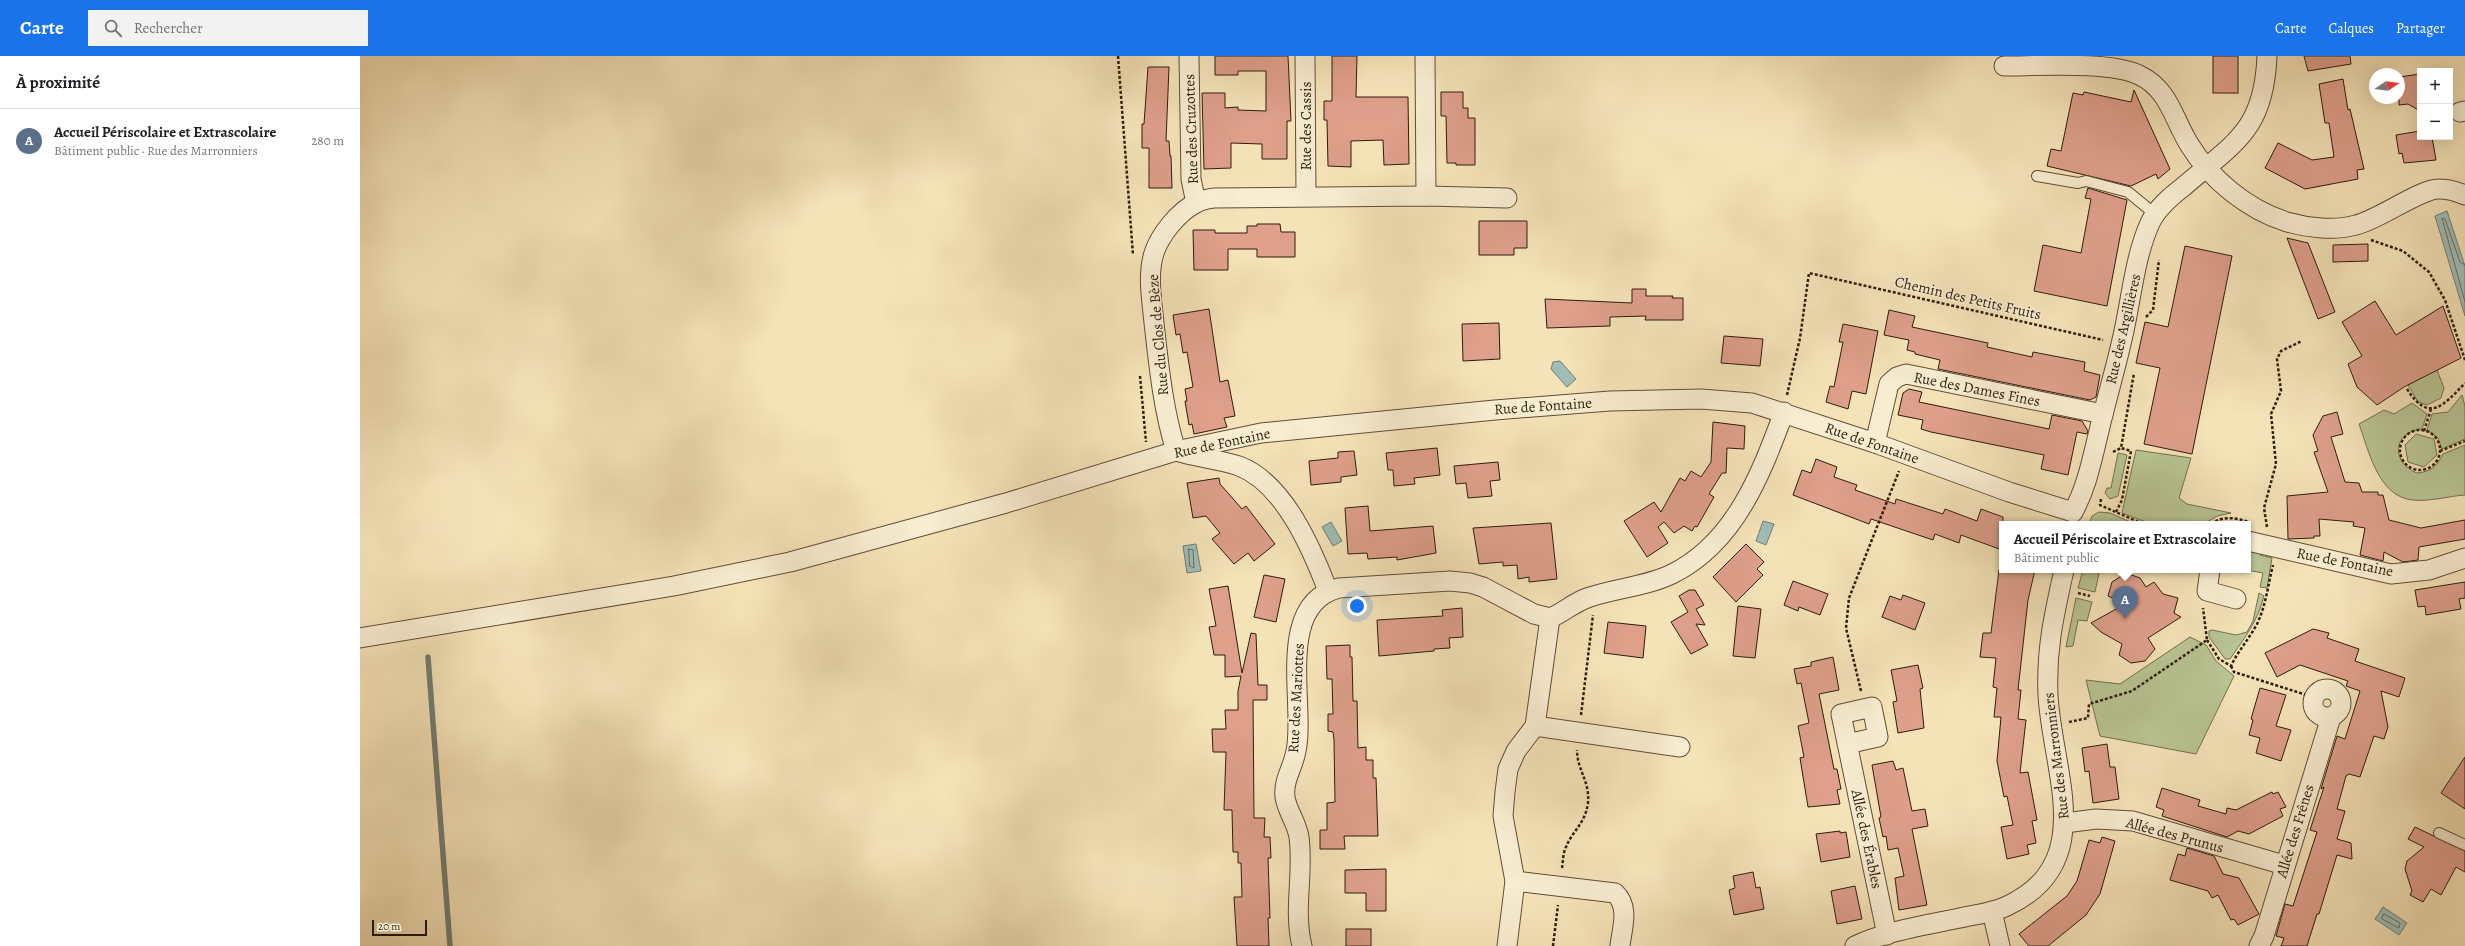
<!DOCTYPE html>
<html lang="fr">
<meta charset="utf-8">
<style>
:root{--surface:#fff;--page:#f2f2f2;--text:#202124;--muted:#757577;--line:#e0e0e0;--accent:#1a73e8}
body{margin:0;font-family:Alegreya,serif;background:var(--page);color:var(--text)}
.controls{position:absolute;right:12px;top:12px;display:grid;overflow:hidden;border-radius:0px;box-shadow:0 4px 16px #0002}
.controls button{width:36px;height:36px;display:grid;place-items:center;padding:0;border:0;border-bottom:1px solid var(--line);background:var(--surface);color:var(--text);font:20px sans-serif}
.compass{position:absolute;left:2009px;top:12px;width:36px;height:36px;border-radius:50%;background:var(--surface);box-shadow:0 4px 16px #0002;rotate:77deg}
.scale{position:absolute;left:12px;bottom:10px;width:55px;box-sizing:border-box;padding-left:4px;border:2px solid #2e1d0c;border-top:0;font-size:11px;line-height:14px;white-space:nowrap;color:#2e1d0c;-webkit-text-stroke:3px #f8edd1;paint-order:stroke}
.you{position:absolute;left:997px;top:550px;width:14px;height:14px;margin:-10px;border:3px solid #fff;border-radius:50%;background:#1a73e8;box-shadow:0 0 0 6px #1a73e833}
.badge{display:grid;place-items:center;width:26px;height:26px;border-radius:50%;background:var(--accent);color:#fff;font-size:13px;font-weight:700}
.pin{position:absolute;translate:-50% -33px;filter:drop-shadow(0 1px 2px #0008)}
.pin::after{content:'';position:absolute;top:21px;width:14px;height:12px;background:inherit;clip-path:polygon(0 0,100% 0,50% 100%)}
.popup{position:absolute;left:1639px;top:465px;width:252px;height:52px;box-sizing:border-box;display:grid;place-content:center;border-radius:0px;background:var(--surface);filter:drop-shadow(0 1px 3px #0005);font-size:13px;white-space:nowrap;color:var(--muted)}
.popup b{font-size:15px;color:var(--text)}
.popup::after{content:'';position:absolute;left:50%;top:100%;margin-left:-8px;border:8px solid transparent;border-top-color:var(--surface)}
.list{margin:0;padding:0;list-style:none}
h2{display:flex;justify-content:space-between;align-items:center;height:52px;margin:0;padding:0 16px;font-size:17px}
h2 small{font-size:13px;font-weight:400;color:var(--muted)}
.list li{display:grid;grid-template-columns:26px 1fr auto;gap:12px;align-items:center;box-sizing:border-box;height:64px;padding:0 16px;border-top:1px solid var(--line)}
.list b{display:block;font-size:15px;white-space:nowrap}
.list p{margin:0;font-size:13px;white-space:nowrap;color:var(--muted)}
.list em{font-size:13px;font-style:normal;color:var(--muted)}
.icon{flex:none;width:22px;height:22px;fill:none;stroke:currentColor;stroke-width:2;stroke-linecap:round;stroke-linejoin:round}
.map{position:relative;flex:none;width:2105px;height:890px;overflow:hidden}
header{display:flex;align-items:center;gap:24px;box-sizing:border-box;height:56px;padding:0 20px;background:var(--accent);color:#fff}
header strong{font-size:19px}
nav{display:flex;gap:22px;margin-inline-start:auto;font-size:14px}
.search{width:280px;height:36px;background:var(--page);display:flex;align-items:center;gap:10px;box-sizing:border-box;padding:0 14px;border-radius:0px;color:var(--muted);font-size:15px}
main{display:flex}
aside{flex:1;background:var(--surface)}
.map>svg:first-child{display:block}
.green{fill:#b8c492;stroke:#73704f}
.water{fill:#9fbdb7;stroke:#727d73}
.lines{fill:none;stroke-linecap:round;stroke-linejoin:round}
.shore{stroke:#666d62;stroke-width:1}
.stream{stroke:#727d73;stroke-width:5.5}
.building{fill:#de9f8b;stroke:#2e1d0c}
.service-casing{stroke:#604e37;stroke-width:12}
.minor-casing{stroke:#604e37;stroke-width:21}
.path{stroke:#2e1d0c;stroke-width:2.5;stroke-dasharray:3 2;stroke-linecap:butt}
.service{stroke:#f8edd1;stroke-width:10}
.minor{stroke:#f8edd1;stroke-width:19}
.labels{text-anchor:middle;stroke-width:3;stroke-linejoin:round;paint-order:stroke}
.street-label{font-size:15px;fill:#2e1d0c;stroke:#f8edd1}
</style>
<header>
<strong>Carte</strong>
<div class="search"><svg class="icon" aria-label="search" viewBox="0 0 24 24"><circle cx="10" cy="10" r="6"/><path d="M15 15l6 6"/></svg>Rechercher</div>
<nav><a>Carte</a><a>Calques</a><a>Partager</a></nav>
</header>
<main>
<aside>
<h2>À proximité<small></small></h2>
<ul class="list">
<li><span class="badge" style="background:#5c6f8a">A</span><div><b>Accueil Périscolaire et Extrascolaire</b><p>Bâtiment public · Rue des Marronniers</p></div><em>280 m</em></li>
</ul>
</aside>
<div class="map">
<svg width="2105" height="890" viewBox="0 0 2105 890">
<rect width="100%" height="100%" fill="#f5e3b8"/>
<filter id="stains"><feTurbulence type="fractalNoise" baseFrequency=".005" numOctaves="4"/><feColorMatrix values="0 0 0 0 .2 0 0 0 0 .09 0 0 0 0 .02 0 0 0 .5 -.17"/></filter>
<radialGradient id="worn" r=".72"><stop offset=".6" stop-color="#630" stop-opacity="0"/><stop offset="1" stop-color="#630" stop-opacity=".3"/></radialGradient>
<g class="green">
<polygon points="2077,314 2084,332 2081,342 2067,349 2058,346 2048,329"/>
<polygon points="2102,339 2105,350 2105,383 2082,393 2078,382 2067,374 2072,358 2088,356"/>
<path d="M2052 347 2067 358 2062 373C2032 376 2031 407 2057 417 2071 416 2077 410 2083 398L2105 389V439C2089 440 2069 446 2053 444 2018 441 2009 395 1999 368L2024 354 2034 358Z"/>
<polygon points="2056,378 2074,383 2077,399 2064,411 2048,406 2045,389"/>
<polygon points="1776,394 1831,402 1819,442 1827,448 1871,457 1857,460 1844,468 1791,468 1762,457"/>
<polygon points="1758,397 1767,399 1758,440 1750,443 1745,437 1747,432 1751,432"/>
<polygon points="1739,456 1750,457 1775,468 1729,468 1732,460"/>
<polygon points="1888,493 1901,496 1900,499 1912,502 1907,532 1900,531 1903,517 1887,514"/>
<polygon points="1723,514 1744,514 1739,517 1735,536 1718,532"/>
<path d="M1899 537 1904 540C1897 567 1885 581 1870 603H1865L1849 581V575L1852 574 1876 579 1887 576 1893 565Z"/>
<polygon points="1716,542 1732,546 1727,565 1718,564 1713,590 1706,591"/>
<polygon points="1830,581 1846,589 1856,605 1874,620 1836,698 1740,680 1726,624 1760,628"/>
</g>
<g class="water">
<polygon points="2087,155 2105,210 2105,260 2075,160"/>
<polygon points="1200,305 1216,323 1207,331 1191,313 1193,306"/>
<polygon points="1403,465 1414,468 1406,489 1396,485"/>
<polygon points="971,466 982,485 973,490 962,471"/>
<polygon points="836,488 841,515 827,517 823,490"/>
<polygon points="2023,851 2047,867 2039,879 2015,863"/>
</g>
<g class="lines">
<g class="shore">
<polyline points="2105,209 2100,206 2085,163 2082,162 2105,246"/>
<polygon points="829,493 833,494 834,512 830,510"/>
<polygon points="2024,858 2040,867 2039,872 2022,863"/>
</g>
<polyline class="stream" points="68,601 90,890"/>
</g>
<g class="building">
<polygon points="855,0 928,0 931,65 927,65 927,103 902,103 902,88 871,87 871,112 844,113 842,37 865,37 865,52 878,51 878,54 906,55 906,15 878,15 878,19 855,19"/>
<polygon points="972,0 997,0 996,41 1048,41 1049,108 1024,109 1023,84 991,85 991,111 968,110 967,64 964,64 964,45 972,45"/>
<rect x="1853" y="0" width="25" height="37"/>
<polygon points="1944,0 1990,0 1991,8 1948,15"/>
<polygon points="788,11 809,11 806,85 809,85 810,100 811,100 812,132 789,132 789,92 782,92 782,68 784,68"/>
<polygon points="2060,18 2060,55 2048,48 2039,49 2039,21"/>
<polygon points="1983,23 1988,54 1990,53 2004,113 1997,114 1998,123 1945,133 1905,112 1918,87 1952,104 1974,101 1969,67 1965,67 1959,28"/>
<polygon points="1774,34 1810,113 1798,123 1796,118 1771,130 1687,110 1691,93 1701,95 1713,37 1723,39 1724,36 1771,46"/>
<polygon points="1081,36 1103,36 1103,52 1108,52 1108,62 1115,62 1115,109 1096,109 1096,107 1087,107 1086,60 1081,60"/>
<polygon points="2060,75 2060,81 2072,81 2076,104 2044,107 2042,97 2039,98 2036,79"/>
<polygon points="1728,132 1767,144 1747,250 1674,235 1683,189 1721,197 1731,143 1725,142"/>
<polygon points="1119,165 1167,165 1167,192 1154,192 1154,199 1119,199"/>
<polygon points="897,168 920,168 921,176 935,176 935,201 897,201 897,193 868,193 868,214 834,214 833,174 855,174 855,177 887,177 887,170 897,170"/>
<polygon points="1927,182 1948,187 1975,256 1958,263"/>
<polygon points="2008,188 2008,205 1973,206 1973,189"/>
<polygon points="1825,190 1872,200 1832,398 1784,388 1800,312 1776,307 1785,266 1808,271"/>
<polygon points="1272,233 1286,233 1286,240 1313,240 1312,242 1323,242 1323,264 1285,264 1286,260 1250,261 1250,270 1187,272 1185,243 1272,247"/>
<polygon points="2015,245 2036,279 2083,250 2101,302 2044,331 2017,349 1997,331 1988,308 2002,300 1982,266"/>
<polygon points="849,253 860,326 868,324 875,360 864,362 867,371 834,378 832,368 829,369 825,345 827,345 825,333 833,331 827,296 823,297 820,278 816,279 813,259"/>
<polygon points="1529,254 1555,260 1552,271 1628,287 1627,291 1672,301 1673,296 1725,306 1724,315 1740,319 1736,341 1730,344 1578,313 1580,304 1555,298 1555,296 1547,294 1549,284 1524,279"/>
<polygon points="1139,267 1140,303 1103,305 1102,268"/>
<polygon points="1483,268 1518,275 1506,338 1492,335 1488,353 1466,346 1470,330 1474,331 1483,286 1479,286"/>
<polygon points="1364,280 1403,283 1400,310 1361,307"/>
<polygon points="1549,333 1562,336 1559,346 1689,373 1692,359 1722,365 1728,375 1727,378 1717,376 1708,419 1681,413 1684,399 1571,376 1561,373 1563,364 1538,359 1543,337"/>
<polygon points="1977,356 1983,378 1971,381 1985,426 1999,427 2002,436 2018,436 2018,439 2023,439 2029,464 2061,472 2105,464 2105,483 2059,491 2058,504 2043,506 2024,496 2023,505 2000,499 2005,472 1993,470 1994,466 1959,463 1960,480 1954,480 1954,482 1928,483 1927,440 1968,436 1954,396 1958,395 1953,379 1963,360"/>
<polygon points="1353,366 1385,370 1384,393 1367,392 1366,417 1362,417 1349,438 1354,441 1337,471 1335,470 1332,475 1324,470 1314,477 1304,466 1298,471 1308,487 1287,501 1264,465 1294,446 1301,456 1320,422 1325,425 1331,415 1341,421 1351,406"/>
<polygon points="1077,392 1080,419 1054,422 1055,428 1034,430 1033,414 1028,414 1026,397"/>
<polygon points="994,395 997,419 981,421 981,426 951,429 949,405 978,402 978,396"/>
<polygon points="1456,403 1477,411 1474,421 1497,429 1495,434 1535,448 1536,443 1583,458 1585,453 1617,465 1621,453 1643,461 1642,494 1601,479 1599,487 1575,478 1573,484 1511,463 1509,468 1433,439 1442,414 1451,417"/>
<polygon points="1138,406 1140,424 1130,425 1132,440 1108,442 1106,427 1096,428 1094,410"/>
<polygon points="859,422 860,428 882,453 886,450 915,488 894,505 888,497 874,508 852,483 860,477 846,460 833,462 827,427"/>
<polygon points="1008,450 1010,475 1073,470 1076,497 1037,504 1037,501 1008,503 1007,497 988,498 985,452"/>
<polygon points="1191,467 1197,523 1169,526 1169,521 1158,523 1157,509 1143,510 1143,506 1119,508 1113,472"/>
<polygon points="1386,488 1404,506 1397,513 1403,519 1376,546 1353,521"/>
<polygon points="1639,514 1675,514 1668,544 1658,634 1661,634 1658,663 1666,664 1660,717 1668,716 1677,764 1672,765 1676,787 1667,789 1669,798 1647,803 1641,771 1653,769 1647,740 1644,741 1637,705 1641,661 1634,661 1637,632 1633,631 1636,602 1620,601 1623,577 1631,577"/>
<polygon points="1766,517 1780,522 1786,531 1794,526 1803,538 1818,542 1814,557 1821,561 1788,582 1795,593 1785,605 1771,607 1759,599 1762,588 1741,576 1731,567 1765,548 1748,540 1752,526"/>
<polygon points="904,519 925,523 916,566 894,561"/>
<polygon points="1433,525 1468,538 1460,559 1439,551 1438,555 1424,549"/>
<polygon points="2105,526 2105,542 2099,543 2101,553 2066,559 2065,550 2058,551 2055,534"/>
<polygon points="868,530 882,617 891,577 896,578 898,629 907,629 907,644 893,644 894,762 905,762 904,781 910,781 911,802 908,802 910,862 908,862 909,890 877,890 874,841 882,841 881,807 878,807 878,796 873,796 872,754 864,754 866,696 853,696 852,673 866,673 865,654 878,654 878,635 881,620 865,621 865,599 854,599 849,571 856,570 849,533"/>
<polygon points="1329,534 1335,534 1344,549 1336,553 1345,569 1336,568 1348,589 1331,598 1311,566 1328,556 1319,540"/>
<polygon points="1543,539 1565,547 1555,574 1522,561 1530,540 1541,544"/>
<polygon points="1378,550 1401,553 1395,602 1373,600"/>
<polygon points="1102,552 1103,581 1089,582 1090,592 1074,593 1074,595 1019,600 1017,564 1083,560 1082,554"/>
<polygon points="1248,566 1286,570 1283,602 1244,597"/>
<polygon points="1953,573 1969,577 1967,582 1999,593 1995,605 2045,622 2039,641 2021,635 2028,671 2024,683 2014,680 2000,721 1989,718 1986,720 1977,753 1985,755 1977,783 1991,787 1992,803 1977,799 1959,858 1957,858 1947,890 1921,890 1924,882 1916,880 1925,848 1933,850 1957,776 1950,774 1964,731 1961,733 1967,713 1977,680 1985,683 2000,635 1986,630 1988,625 1940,609 1917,621 1905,597"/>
<polygon points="990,589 990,601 992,601 993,645 997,645 998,692 1006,691 1006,704 1013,704 1013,722 1016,722 1018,780 984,780 985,793 960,793 960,774 967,774 967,747 975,746 974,684 973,676 968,675 968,658 973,658 972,623 967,623 966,590"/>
<polygon points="1473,601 1479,634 1459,638 1474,713 1477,713 1481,733 1477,734 1480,748 1448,751 1440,702 1444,701 1438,670 1449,667 1441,627 1437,628 1434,613 1451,610 1451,606"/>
<polygon points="1558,609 1563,632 1560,633 1564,672 1538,677 1533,646 1537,645 1531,614"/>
<polygon points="1900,632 1926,639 1916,670 1931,674 1921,705 1896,697 1900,682 1889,679 1893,664 1891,663"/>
<polygon points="1747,688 1750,711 1755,711 1759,743 1733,747 1729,715 1725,716 1722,692"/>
<polygon points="2105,701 2105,753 2081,737"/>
<polygon points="1533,705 1536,714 1543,712 1552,755 1565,753 1568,770 1552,773 1567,849 1539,854 1535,822 1544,820 1538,792 1528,794 1526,780 1523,781 1519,762 1521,761 1512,709"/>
<polygon points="1802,732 1840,744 1838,750 1866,758 1867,752 1876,754 1912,736 1913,738 1918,736 1926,751 1920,753 1923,760 1889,778 1878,775 1867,781 1802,760 1804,754 1796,751"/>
<polygon points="2055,771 2105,795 2105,816 2096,811 2081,839 2071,833 2063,846 2050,839 2052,835 2045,813 2047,805 2064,791 2048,783"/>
<polygon points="1480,775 1480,777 1486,776 1490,801 1461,806 1456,778"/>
<polygon points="1742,781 1755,785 1740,838 1726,859 1688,890 1669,890 1659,878 1707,840 1717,825 1729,784 1740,787"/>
<polygon points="1827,792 1854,800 1863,818 1879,822 1899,858 1878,869 1874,863 1871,864 1858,839 1852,842 1848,835 1810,824 1818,798 1825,800"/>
<polygon points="1026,813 1026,855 1006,855 1006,837 985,837 985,814"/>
<polygon points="1393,816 1396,832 1400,831 1404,853 1374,859 1369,834 1375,832 1373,820"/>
<polygon points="1495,830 1502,863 1477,868 1471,835"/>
<rect x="986" y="873" width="25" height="17"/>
</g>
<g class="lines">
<defs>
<g id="service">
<polyline points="1677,120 1718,127 1726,125 1768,136 1795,158"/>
<polyline points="2079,777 2105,789"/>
</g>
<g id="minor">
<polyline points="829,0 831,123 836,147"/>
<polyline points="945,0 946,140"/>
<polyline points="1065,0 1066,140"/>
<path d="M1644 10C1678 10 1751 5 1779 19 1809 33 1813 62 1829 88 1850 123 1888 154 1927 166 1948 172 1975 175 1996 169 2018 164 2062 132 2079 133 2087 133 2098 136 2105 139"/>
<polyline points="2100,56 2105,55"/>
<polyline points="1515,387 1529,328 1537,321 1546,318 1743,358"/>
<path d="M1713 456C1727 431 1732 403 1739 375 1747 340 1758 305 1765 270 1772 236 1776 198 1790 167 1797 152 1810 141 1823 131 1874 87 1904 75 1907 0"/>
<polyline points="1888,485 2031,518 2069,514 2105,502"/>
<polyline points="1850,514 1847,535 1876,543"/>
<path d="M968 535C952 493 924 427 879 410 862 404 835 401 816 395 803 353 799 311 794 267 792 244 787 220 794 197 800 179 818 156 836 147 841 144 848 143 854 142L1066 140 1147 142"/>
<path d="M1190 562C1203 557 1213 547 1227 542 1255 532 1285 531 1312 518 1375 487 1401 418 1424 356"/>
<polyline points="0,582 314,530 430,506 646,447 816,395 901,377 1135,354 1250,345 1341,343 1392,347 1515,387 1649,436 1713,456"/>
<circle cx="1967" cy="647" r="14"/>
<polyline points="1175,670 1320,691"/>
<polyline points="1487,688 1518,681 1512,651 1481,658 1527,879"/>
<polyline points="1705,767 1736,763 1773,765 1924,809"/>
<path d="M1155 825 1255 837C1270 851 1262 872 1260 890"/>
<polyline points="1632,855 1640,890"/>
<path d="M942 890C933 854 944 817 939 781 937 767 927 755 925 741 923 724 933 712 936 695 946 649 914 548 979 532L1090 525 1110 527 1123 531 1174 558 1190 562"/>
<polyline points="1147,890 1155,825 1143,760 1145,736 1148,713 1156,695 1175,670 1190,562"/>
<path d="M1495 890C1527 874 1574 868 1609 860 1621 858 1635 856 1647 850 1739 807 1692 716 1688 639 1686 593 1694 559 1704 514"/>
<polyline points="1899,890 1904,880 1971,661"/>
</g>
</defs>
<use href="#service" class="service-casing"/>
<use href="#minor" class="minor-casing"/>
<g class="path">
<polyline points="758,0 773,199"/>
<polyline points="2011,184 2043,195 2069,216 2085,244 2105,304"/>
<polyline points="1786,261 1793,254 1799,204"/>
<polyline points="780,320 786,386"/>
<path d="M2047 333C2069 368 2084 349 2105 327"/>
<polyline points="1427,339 1440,282 1449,217 1743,284"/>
<circle cx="2060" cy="394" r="20"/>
<polyline points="2064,375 2071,353"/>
<polyline points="2080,395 2105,385"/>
<polyline points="1753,396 1761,392"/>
<polyline points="1741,443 1740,449 1783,468"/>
<polyline points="1756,456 1762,444 1771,395 1761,392 1774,317"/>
<path d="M1851 468C1864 459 1875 462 1889 466"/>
<polyline points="1907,471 1904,452 1916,408 1911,358 1921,335 1917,303 1921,295 1942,285"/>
<polyline points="1718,537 1730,540"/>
<path d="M1847 584 1859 603 1871 610C1878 595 1889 583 1897 568 1906 549 1908 529 1913 509"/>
<polyline points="1871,610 1874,616 1953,641"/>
<polyline points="1501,635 1486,572 1489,542 1539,415"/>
<polyline points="1221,659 1233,559"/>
<polyline points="1709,666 1728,662 1729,648 1772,635 1847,584 1843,552"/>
<path d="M1202 812C1203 805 1203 797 1206 791 1213 774 1225 768 1228 747 1230 725 1217 714 1217 694"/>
<polyline points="1193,890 1198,849"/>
</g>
<use href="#service" class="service"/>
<use href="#minor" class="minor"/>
</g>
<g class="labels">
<g class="street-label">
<text transform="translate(946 70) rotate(-90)" y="5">Rue des Cassis</text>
<text transform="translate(831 73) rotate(-92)" y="5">Rue des Cruzottes</text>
<text transform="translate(1608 242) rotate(13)" y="5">Chemin des Petits Fruits</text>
<text transform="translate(1763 273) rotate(-77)" y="5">Rue des Argillières</text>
<text transform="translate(798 279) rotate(-95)" y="5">Rue du Clos de Bèze</text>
<text transform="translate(1617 333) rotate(11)" y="5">Rue des Dames Fines</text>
<text transform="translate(1183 350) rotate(-4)" y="5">Rue de Fontaine</text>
<text transform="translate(862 387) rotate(-12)" y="5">Rue de Fontaine</text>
<text transform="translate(1512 387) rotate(19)" y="5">Rue de Fontaine</text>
<text transform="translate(1985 506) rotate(11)" y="5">Rue de Fontaine</text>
<text transform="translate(936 642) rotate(-87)" y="5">Rue des Mariottes</text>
<text transform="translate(1696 700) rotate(-97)" y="5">Rue des Marronniers</text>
<text transform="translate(1935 775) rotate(-73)" y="5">Allée des Frênes</text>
<text transform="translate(1815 779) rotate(15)" y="5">Allée des Prunus</text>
<text transform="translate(1507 783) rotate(78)" y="5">Allée des Érables</text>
</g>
</g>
<rect width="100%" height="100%" filter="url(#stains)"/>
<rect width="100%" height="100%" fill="url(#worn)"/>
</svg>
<div class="controls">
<button>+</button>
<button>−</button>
</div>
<svg class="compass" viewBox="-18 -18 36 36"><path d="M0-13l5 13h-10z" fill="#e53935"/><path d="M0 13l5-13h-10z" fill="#757577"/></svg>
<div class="scale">20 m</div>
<div class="you"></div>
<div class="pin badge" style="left:1765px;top:563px;background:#5c6f8a">A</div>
<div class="popup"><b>Accueil Périscolaire et Extrascolaire</b>Bâtiment public</div>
</div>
</main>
